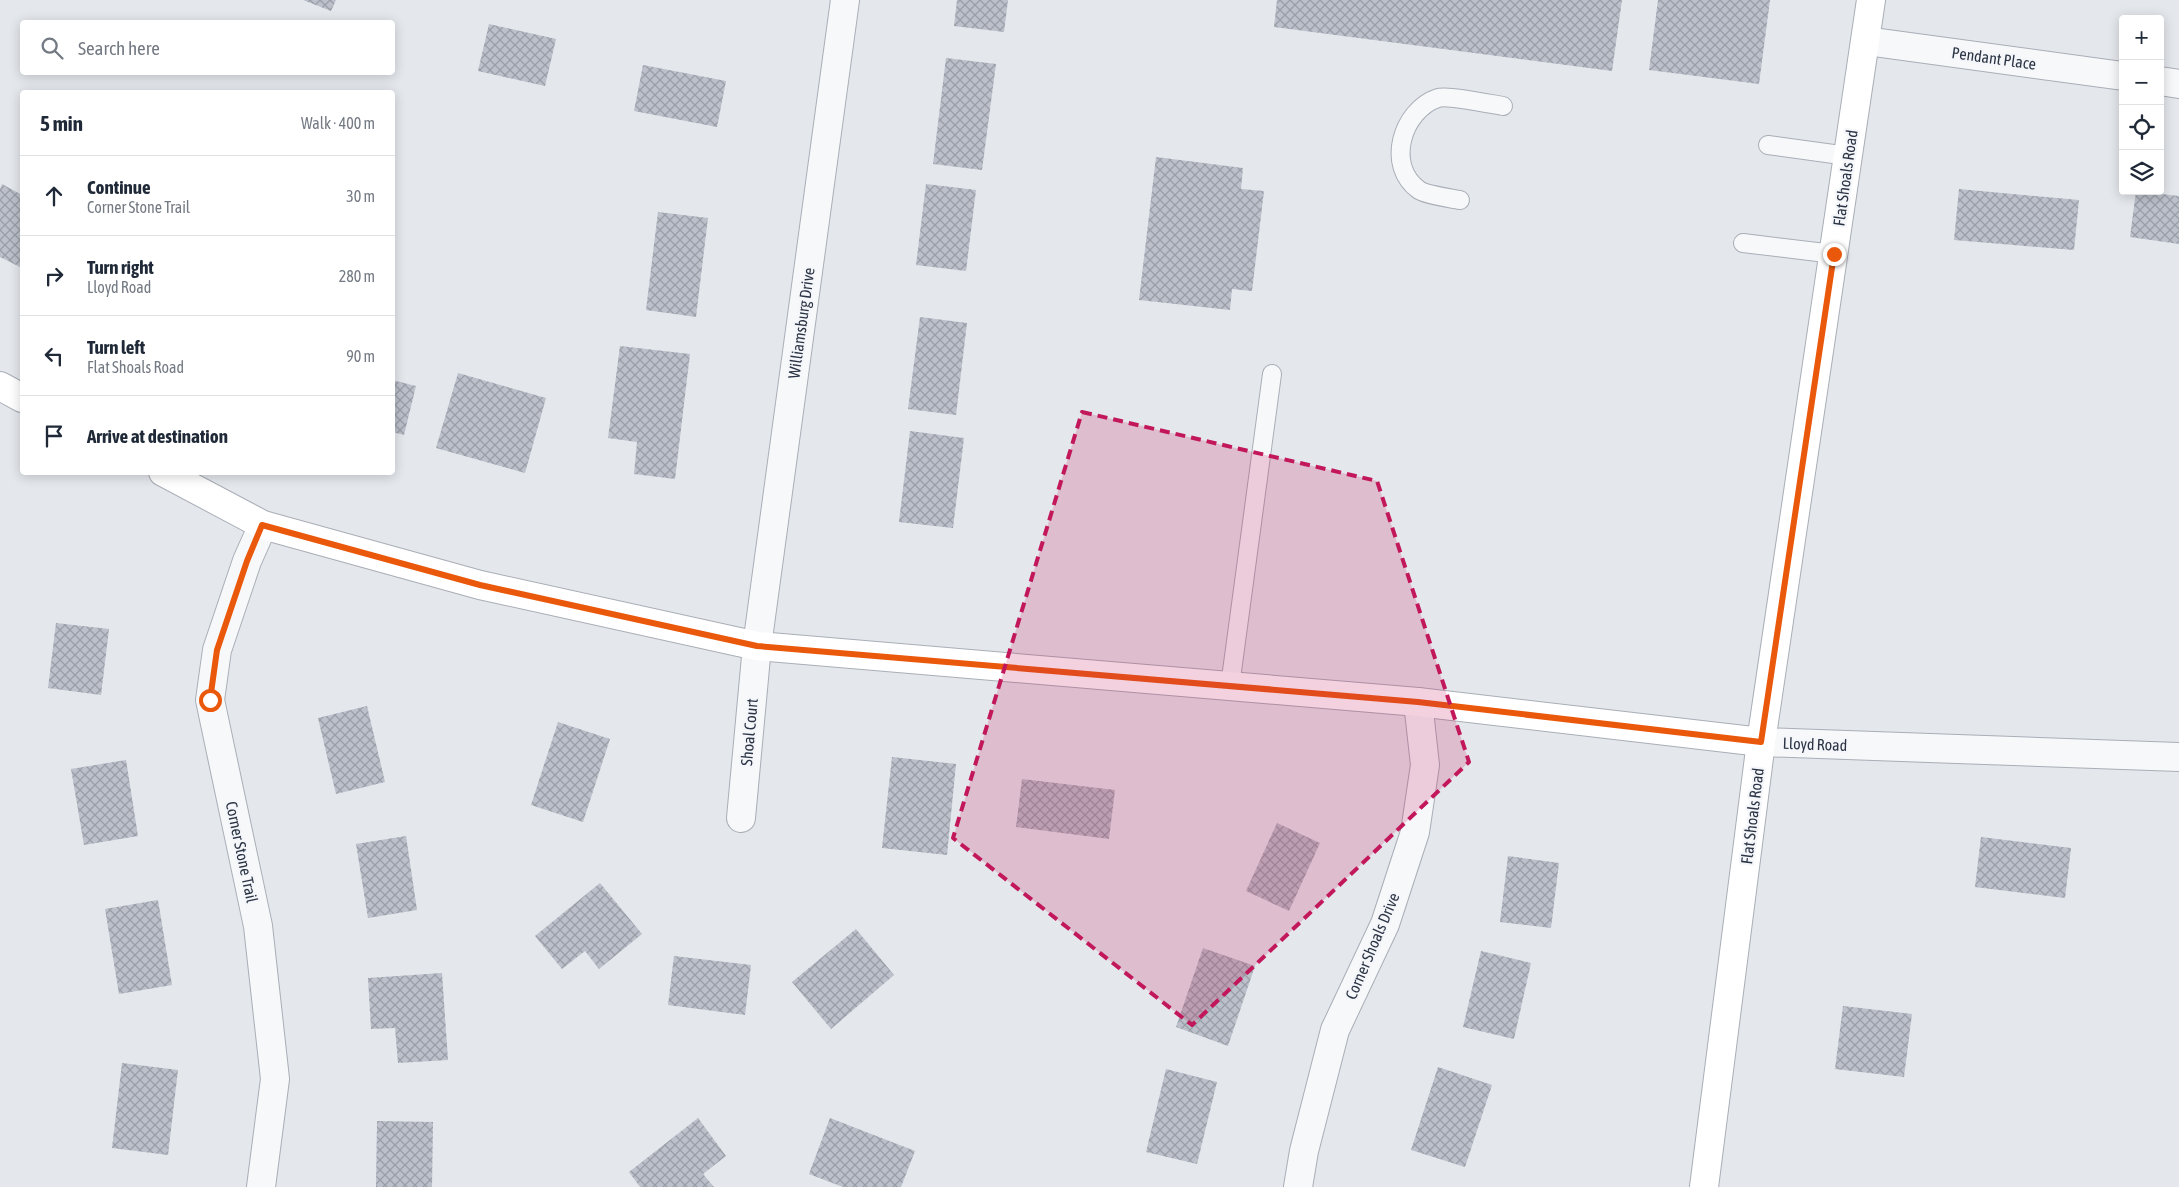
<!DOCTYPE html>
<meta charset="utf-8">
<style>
:root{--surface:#fff;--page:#f6f6f7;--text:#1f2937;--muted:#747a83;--line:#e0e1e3}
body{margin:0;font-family:"Asap Condensed",sans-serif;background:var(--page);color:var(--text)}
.controls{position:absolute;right:15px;top:15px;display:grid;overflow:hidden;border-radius:5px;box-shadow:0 2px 12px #0003}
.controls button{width:45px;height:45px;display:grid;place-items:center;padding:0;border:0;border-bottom:1px solid var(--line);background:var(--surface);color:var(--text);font:25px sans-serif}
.stop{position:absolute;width:15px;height:15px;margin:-11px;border:4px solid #ea580c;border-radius:50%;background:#fff}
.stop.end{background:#ea580c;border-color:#fff;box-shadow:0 1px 5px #0008}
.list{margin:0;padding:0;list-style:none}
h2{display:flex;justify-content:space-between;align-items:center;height:65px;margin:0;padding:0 20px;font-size:21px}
h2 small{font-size:16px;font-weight:400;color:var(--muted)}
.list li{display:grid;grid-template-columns:32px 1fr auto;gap:15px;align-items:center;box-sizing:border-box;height:80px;padding:0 20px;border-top:1px solid var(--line)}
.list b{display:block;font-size:19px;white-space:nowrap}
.list p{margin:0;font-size:16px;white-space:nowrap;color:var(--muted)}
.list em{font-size:16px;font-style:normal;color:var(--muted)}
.icon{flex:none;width:28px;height:28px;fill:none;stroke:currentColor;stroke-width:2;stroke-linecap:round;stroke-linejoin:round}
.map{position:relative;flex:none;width:2179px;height:1187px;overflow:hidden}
.search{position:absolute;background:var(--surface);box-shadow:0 2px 12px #0003;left:20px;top:20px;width:375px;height:55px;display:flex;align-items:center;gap:12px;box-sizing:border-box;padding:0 18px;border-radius:5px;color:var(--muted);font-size:19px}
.panel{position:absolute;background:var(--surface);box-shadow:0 2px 12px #0003;left:20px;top:90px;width:375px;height:385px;border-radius:5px}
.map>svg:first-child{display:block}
.building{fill:url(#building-cross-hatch)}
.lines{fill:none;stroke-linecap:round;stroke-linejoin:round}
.lane-casing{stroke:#a9aeb7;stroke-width:20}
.street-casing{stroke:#a9aeb7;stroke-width:30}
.secondary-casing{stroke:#a9aeb7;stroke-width:30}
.lane{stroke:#f7f8fa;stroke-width:18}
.street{stroke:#f7f8fa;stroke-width:28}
.secondary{stroke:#fff;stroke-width:28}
.route{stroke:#ea580c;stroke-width:6}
.marked{fill:#c2185b;fill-opacity:0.2;stroke:#c2185b;stroke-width:4;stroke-dasharray:10 6;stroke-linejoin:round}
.labels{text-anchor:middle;stroke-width:4.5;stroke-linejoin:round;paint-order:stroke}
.street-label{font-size:16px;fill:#2b3445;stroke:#f4f6f9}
</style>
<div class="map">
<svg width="2179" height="1187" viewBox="0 0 2179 1187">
<defs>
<pattern id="building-cross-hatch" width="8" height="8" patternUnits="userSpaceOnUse" patternTransform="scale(1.25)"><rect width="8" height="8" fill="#bbc0ca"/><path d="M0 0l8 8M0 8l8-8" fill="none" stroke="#989da6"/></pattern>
</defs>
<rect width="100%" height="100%" fill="#e4e7ec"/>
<g class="building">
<polygon points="303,0 336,0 331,11"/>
<polygon points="957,0 1008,0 1004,32 954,26"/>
<polygon points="1277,0 1622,0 1612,71 1274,27"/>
<polygon points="1658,0 1770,0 1759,84 1649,70"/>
<polygon points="489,24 556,39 545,86 478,71"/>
<polygon points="946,58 996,64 982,170 933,164"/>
<polygon points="643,65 726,81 717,127 634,111"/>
<polygon points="1156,157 1243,168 1241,189 1264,191 1252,291 1232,289 1230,310 1139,300"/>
<polygon points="2,184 22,195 22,268 0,257 0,189"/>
<polygon points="926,184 976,190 966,271 916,265"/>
<polygon points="1959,189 2079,200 2074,250 1954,240"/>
<polygon points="2136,191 2179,196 2179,244 2130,237"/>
<polygon points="658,212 708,218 696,317 646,310"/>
<polygon points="920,317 967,323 956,415 908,409"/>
<polygon points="620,346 690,354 675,479 634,474 637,442 608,438"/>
<polygon points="458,373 546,398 525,473 436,448"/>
<polygon points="392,380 416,386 404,435 392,432"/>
<polygon points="910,431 964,438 953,528 899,522"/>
<polygon points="56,623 109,629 101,695 48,688"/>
<polygon points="367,706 385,782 336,794 318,718"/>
<polygon points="558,722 610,739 583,822 531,805"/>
<polygon points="892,757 956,764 947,855 882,848"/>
<polygon points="126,760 138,836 84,845 71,769"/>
<polygon points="1022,779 1115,790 1109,839 1016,827"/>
<polygon points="1277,823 1320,843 1289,911 1246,891"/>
<polygon points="406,836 417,910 368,918 356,844"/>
<polygon points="1981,837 2071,848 2065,898 1975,887"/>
<polygon points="1508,856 1559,863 1551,928 1500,922"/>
<polygon points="600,883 642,934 599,969 585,951 562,969 535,936"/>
<polygon points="158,900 172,985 119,994 105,909"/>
<polygon points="856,929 894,975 831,1029 792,982"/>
<polygon points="1203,948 1255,966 1228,1046 1176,1027"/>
<polygon points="1481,951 1531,963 1514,1039 1463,1027"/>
<polygon points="674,956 751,965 745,1015 668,1005"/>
<polygon points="442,973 448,1060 398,1063 395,1028 371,1029 368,978"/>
<polygon points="1843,1006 1912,1014 1904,1077 1835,1069"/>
<polygon points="122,1063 178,1070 168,1155 112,1148"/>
<polygon points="1438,1067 1492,1085 1465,1167 1411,1150"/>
<polygon points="1166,1069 1217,1082 1197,1164 1146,1152"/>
<polygon points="698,1118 726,1156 703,1174 714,1187 640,1187 629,1172"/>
<polygon points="830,1118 915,1151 901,1187 843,1187 809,1174"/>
<polygon points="377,1121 433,1122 432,1187 376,1187"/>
</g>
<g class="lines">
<defs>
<g id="lane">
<polyline points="1768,145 1848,156"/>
<path d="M1460 200C1450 198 1426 195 1419 190 1385 166 1402 110 1438 98 1447 95 1491 104 1503 106"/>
<polyline points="1743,243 1834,254"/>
<polyline points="1230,686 1272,374"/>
</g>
<g id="street">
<polyline points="1866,41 2123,76"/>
<polyline points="2160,81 2179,84"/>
<polyline points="1761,742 2179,757"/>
<polyline points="741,818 757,646 845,0"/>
<polyline points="261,1187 275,1079 258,926 210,700 217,650 247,561 263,525"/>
<polyline points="1298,1187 1304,1151 1335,1030 1385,924 1415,832 1425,765 1418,702"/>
</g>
<g id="secondary">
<polyline points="0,386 22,398"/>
<polyline points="163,472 263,525 480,585 757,646 1418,702 1761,742"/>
<polyline points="1704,1187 1761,742 1871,0"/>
</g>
</defs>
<use href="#lane" class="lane-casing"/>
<use href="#street" class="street-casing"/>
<use href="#secondary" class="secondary-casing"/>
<use href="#lane" class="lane"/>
<use href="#street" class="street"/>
<use href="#secondary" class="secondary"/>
</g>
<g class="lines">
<polyline class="route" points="210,700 217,650 247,561 262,525 480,585 757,646 1418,702 1761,742 1834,254"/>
</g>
<path class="marked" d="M1082 412 1377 481 1469 762 1192 1025 953 838Z"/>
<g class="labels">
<g class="street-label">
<text transform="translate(1994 58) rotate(8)" y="6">Pendant Place</text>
<text transform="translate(1845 178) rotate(-82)" y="6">Flat Shoals Road</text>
<text transform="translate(801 323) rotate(-82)" y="6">Williamsburg Drive</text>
<text transform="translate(749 732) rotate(-85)" y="6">Shoal Court</text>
<text transform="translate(1815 744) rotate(2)" y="6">Lloyd Road</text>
<text transform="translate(1752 816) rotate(-83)" y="6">Flat Shoals Road</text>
<text transform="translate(242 852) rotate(78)" y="6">Corner Stone Trail</text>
<text transform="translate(1372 946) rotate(-67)" y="6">Corner Shoals Drive</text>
</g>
</g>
</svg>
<div class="controls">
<button>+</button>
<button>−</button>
<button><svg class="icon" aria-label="locate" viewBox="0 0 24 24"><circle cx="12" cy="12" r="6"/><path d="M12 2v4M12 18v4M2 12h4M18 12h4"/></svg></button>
<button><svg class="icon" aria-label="layers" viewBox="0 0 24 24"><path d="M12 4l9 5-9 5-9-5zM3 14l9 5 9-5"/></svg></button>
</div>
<div class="stop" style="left:210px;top:700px"></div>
<div class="stop end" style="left:1834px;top:254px"></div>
<div class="search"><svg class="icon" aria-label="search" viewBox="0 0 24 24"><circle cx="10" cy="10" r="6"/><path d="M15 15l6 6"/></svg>Search here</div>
<section class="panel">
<h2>5 min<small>Walk · 400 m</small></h2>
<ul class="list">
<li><svg class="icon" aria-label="ahead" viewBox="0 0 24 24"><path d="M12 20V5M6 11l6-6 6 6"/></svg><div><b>Continue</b><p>Corner Stone Trail</p></div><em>30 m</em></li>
<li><svg class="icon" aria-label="right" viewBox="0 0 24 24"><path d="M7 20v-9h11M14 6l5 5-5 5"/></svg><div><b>Turn right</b><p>Lloyd Road</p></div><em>280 m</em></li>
<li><svg class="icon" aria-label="left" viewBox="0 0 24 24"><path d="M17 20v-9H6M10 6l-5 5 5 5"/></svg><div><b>Turn left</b><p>Flat Shoals Road</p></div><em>90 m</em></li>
<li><svg class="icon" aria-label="arrive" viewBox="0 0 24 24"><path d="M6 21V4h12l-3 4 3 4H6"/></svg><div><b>Arrive at destination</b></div></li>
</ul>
</section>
</div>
